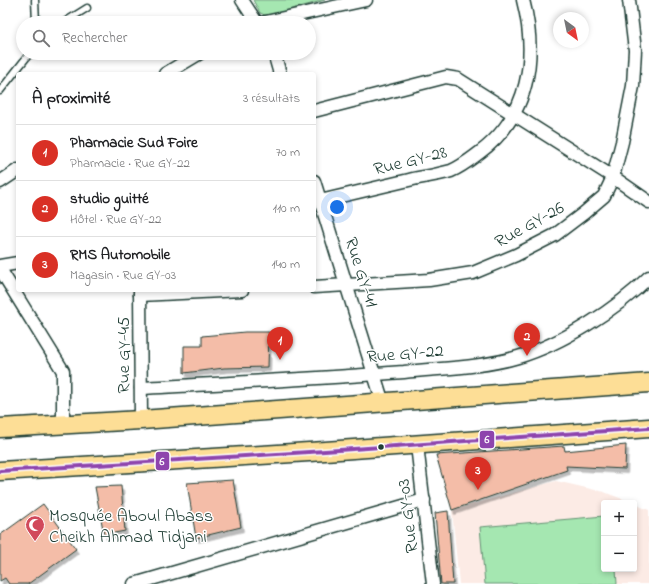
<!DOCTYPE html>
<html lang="fr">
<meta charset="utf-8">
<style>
:root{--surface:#fff;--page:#f2f2f2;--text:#202124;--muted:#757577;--line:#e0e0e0;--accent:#d93025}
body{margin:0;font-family:"Indie Flower",sans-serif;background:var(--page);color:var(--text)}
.controls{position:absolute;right:12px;bottom:12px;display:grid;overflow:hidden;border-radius:4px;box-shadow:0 2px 6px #0003}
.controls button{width:36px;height:36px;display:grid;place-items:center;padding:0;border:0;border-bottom:1px solid var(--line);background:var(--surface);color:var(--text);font:20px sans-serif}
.compass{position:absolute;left:553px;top:12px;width:36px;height:36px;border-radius:50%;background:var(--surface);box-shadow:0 2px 6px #0003;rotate:147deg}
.you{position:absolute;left:337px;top:207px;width:14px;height:14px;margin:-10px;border:3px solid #fff;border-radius:50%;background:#1a73e8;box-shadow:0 0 0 6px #1a73e833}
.badge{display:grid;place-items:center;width:26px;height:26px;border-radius:50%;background:var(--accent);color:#fff;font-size:13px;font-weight:700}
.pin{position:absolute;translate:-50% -33px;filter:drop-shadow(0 1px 2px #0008)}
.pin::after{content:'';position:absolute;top:21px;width:14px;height:12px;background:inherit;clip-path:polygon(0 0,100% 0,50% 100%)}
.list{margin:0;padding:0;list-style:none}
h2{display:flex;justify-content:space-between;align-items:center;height:52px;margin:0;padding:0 16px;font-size:17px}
h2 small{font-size:13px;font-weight:400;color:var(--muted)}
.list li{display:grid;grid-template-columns:26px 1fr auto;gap:12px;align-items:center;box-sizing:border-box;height:56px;padding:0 16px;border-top:1px solid var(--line)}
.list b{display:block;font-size:15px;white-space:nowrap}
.list p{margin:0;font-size:13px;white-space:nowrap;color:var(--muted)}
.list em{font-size:13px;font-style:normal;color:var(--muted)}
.icon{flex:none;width:22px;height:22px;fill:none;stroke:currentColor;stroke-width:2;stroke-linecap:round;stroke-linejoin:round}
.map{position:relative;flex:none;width:649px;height:584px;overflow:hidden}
.search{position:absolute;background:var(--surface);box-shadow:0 2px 6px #0003;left:16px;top:16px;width:300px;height:44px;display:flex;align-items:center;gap:10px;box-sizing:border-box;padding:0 14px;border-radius:22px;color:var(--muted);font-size:15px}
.panel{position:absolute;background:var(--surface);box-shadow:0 2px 6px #0003;left:16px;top:72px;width:300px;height:220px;border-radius:4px}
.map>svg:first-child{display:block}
.built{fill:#fcebe5}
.green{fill:#a5e7b1;stroke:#629272}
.building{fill:#f4bda8;stroke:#1f3d34;filter:url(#shadow)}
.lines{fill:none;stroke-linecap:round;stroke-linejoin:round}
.lane-casing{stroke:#1f3d34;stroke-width:9}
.street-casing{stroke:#1f3d34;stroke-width:15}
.primary-casing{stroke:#1f3d34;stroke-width:21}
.lane{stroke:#fff;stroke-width:6}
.street{stroke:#fff;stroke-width:12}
.primary{stroke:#fdde96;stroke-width:18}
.bus-1-casing{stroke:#fff;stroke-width:7}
.bus-1{stroke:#8e44ad;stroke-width:4}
.bus-dot{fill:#1f3d34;stroke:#fff;stroke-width:1.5}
.labels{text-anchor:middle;stroke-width:3;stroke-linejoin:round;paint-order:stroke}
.street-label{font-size:18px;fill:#1f3d34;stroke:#fff}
.poi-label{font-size:18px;fill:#1f3d34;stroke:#fff;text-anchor:start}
.line-badge{stroke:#fff;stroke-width:1.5}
.badge-label{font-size:11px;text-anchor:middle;font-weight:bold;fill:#fff}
</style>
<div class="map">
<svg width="649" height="584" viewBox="0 0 649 584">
<defs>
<filter id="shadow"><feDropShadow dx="2.5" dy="4.5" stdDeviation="0" flood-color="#0004"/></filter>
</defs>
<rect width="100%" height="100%" fill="#fff"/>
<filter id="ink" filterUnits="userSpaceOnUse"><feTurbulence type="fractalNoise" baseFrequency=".025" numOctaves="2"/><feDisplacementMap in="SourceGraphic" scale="8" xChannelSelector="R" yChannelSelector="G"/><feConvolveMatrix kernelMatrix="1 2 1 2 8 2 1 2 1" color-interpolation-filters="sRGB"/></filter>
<g filter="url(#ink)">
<polygon class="built" points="556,481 604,492 633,503 604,503 604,569 634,569 634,504 649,510 649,584 459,584 452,510"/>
<g class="green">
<polygon points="253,0 325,0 267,16 260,13"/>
<polygon points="604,516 604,569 616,569 617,584 485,584 480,527"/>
</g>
<g class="building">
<polygon points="245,332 269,332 268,367 224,368 184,373 184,346 202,346 202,336"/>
<polygon points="626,445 625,469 566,466 567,470 452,510 436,455 564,446 565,451"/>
<polygon points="233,480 241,527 196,538 187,483"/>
<polygon points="121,486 125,531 104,535 95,487"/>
<polygon points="43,504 76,549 28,584 9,584 5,578 0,581 0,535"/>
<polygon points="448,511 453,584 441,584 435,513"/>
</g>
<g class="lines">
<defs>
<g id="lane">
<polyline points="35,0 36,23"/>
<polyline points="63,23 87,8"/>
<polyline points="0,91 30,53"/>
</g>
<g id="street">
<polyline points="242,0 257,23"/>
<polyline points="261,23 366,0"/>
<polyline points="274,53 280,74"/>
<polyline points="165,74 200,53"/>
<polyline points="314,111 446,77 458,79 613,177 649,202"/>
<polyline points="314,181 383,403"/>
<polyline points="0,182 18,170"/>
<path d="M320 201C350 194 379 187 409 180 423 177 437 175 451 171 461 167 471 159 479 153 529 116 538 58 523 0"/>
<polyline points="0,266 18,263"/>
<polyline points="0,269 63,371 63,425"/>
<polyline points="314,287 429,280 473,273 516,255 555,235 584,213 604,196 613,177 622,142 633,86 635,50 629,0"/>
<polyline points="140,290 141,420"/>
<polyline points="140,295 242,290"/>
<path d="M141 388C228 383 316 379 404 372 442 368 481 368 518 357 562 344 617 309 649 277"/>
<polyline points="417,445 433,584"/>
<polyline points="134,584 424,500"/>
</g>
<g id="primary">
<polyline points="0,428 141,420 649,383"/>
<polyline points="0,471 325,451 649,428"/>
</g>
</defs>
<use href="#lane" class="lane-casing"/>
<use href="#street" class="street-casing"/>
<use href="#primary" class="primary-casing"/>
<use href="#lane" class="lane"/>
<use href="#street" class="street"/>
<use href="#primary" class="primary"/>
<defs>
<polyline id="bus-1" points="0,471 325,451 649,428"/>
</defs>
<use href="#bus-1" class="bus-1-casing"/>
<use href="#bus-1" class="bus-1"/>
</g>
</g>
<defs>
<symbol id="mosque-pin" viewBox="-11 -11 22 30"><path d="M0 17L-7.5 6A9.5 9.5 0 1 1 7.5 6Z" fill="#d1495b" stroke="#fff"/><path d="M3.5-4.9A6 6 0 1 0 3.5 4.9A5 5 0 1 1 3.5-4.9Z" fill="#fff"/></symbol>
</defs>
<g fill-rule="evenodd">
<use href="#mosque-pin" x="24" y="514" width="22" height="30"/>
</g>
<circle class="bus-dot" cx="381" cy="447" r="3.5"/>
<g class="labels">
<g class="street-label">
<text transform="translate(410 160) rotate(-14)" y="6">Rue GY-28</text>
<text transform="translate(529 224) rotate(-29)" y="6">Rue GY-26</text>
<text transform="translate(362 272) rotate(72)" y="6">Rue GY-41</text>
<text transform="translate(405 353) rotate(-5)" y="6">Rue GY-22</text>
<text transform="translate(123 355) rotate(-90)" y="6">Rue GY-45</text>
<text transform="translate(407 516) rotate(-97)" y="6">Rue GY-03</text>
</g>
<g class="poi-label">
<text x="49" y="521">Mosquée Aboul Abass<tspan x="49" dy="21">Cheikh Ahmad Tidjani</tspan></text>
</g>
</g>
<g class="line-badge">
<rect x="479" y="430" width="16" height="19" rx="4" fill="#8e44ad"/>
<rect x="155" y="451" width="15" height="20" rx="4" fill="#8e44ad"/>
</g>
<g class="badge-label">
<text x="487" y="443">6</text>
<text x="162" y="465">6</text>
</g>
</svg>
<div class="controls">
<button>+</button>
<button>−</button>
</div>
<svg class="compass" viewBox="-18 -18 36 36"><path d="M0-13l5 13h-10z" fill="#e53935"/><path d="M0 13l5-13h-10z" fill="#757577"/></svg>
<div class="you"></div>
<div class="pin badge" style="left:280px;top:360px">1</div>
<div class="pin badge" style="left:527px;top:356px">2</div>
<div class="pin badge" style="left:478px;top:490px">3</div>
<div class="search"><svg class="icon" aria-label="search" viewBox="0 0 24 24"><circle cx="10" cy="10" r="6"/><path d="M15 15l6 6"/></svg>Rechercher</div>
<section class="panel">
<h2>À proximité<small>3 résultats</small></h2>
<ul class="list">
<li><span class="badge">1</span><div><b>Pharmacie Sud Foire</b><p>Pharmacie · Rue GY-22</p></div><em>70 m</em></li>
<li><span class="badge">2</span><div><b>studio guitté</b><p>Hôtel · Rue GY-22</p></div><em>110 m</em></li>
<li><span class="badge">3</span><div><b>RMS Automobile</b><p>Magasin · Rue GY-03</p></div><em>140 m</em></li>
</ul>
</section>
</div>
